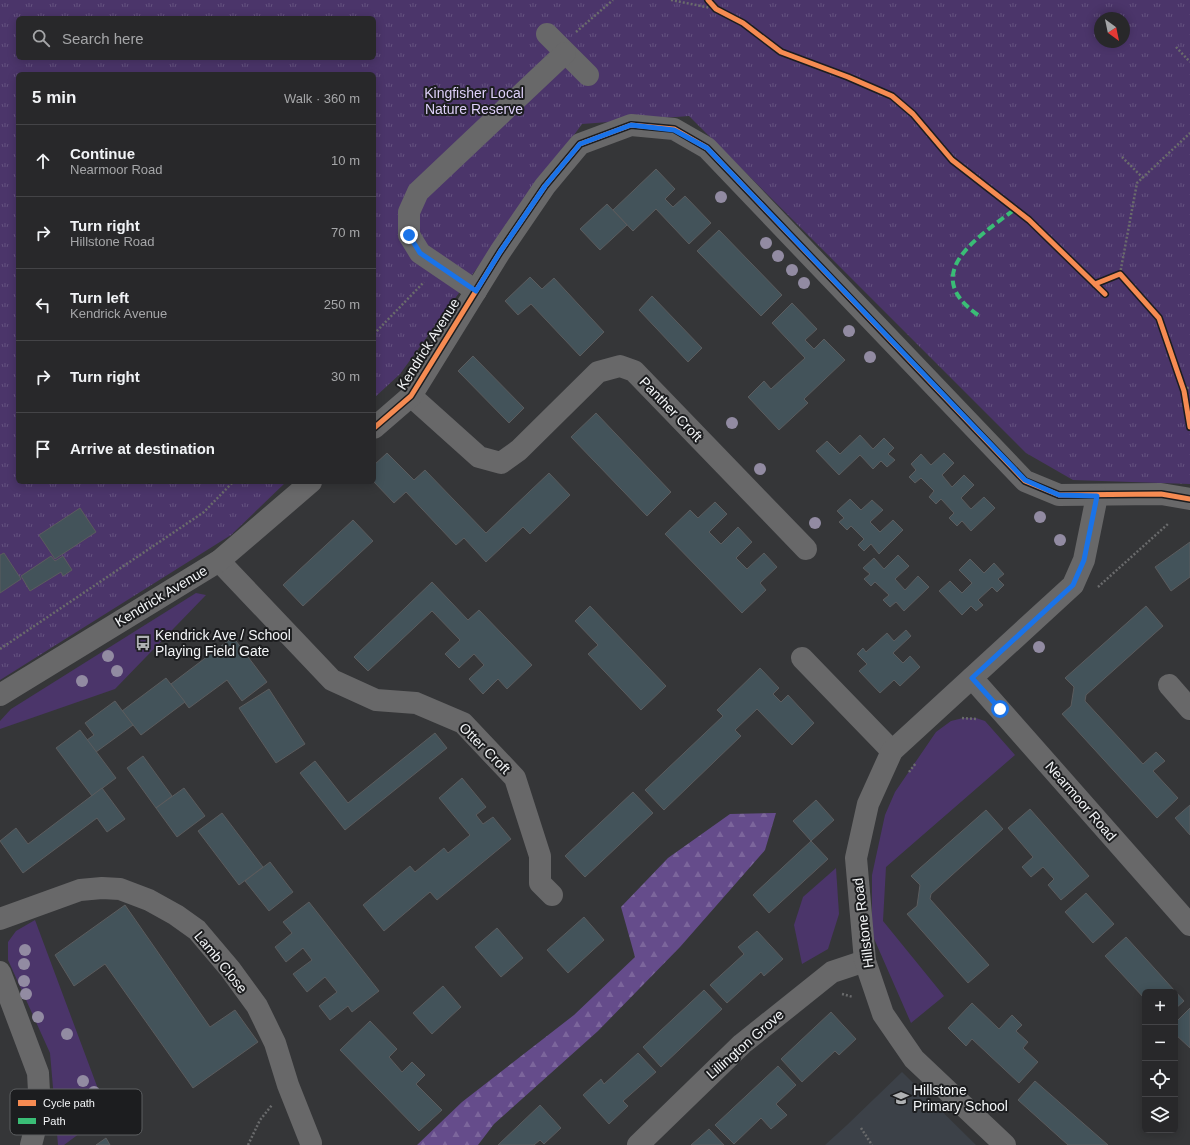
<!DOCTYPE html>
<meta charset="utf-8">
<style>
:root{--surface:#28282a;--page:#343436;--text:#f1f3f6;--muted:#a5a6a8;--line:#444447}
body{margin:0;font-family:Helvetica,sans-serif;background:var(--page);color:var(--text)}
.controls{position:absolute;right:12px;bottom:12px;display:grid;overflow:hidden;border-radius:6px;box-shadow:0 2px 10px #0003}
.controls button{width:36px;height:36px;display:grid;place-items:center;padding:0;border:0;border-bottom:1px solid var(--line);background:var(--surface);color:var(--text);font:20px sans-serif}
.compass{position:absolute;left:1094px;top:12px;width:36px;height:36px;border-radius:50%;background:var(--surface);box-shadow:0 2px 10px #0003;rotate:147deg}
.stop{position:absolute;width:12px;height:12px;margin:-9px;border:3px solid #1a73e8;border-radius:50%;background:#fff}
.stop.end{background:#1a73e8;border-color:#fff;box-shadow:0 1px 4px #0008}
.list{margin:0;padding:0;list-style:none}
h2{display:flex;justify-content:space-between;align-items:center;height:52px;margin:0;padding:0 16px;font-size:17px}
h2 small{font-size:13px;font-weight:400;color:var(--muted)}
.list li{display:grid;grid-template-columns:26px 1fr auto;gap:12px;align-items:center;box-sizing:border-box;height:72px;padding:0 16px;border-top:1px solid var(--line)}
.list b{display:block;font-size:15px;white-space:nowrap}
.list p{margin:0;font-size:13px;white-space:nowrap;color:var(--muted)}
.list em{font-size:13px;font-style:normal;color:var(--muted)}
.icon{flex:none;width:22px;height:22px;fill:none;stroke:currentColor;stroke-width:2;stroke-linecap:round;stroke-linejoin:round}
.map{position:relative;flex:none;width:1190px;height:1145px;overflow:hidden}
.search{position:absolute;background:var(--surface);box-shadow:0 2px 10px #0003;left:16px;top:16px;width:360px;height:44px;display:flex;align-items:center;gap:10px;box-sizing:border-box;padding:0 14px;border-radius:6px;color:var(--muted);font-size:15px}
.panel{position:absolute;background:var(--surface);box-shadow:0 2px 10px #0003;left:16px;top:72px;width:360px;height:412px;border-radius:6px}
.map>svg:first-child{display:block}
.built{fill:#3c4148}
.green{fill:#4b356a}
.forest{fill:url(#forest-firs)}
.park{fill:url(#park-tufts);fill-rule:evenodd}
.building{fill:#43535a;stroke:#5b5c5e}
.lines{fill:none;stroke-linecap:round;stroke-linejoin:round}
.path{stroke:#6a6b6c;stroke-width:2.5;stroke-dasharray:2 2;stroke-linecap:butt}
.minor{stroke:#686869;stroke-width:22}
.quiet{stroke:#3abd76;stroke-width:4;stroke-dasharray:8 4;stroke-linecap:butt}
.cycleway-casing{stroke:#1c1d1f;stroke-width:8}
.cycleway{stroke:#f68b52;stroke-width:5}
.tree{fill:#928ba2}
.route{stroke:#1a73e8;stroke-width:5}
.labels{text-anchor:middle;stroke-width:4;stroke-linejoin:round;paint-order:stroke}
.park-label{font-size:14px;fill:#ded0f9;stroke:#1c1d1f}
.street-label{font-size:14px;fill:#f3f5f7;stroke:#1c1d1f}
.poi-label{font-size:14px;fill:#f3f5f7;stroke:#1c1d1f;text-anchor:start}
.key{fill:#1c1d1f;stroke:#5c5e60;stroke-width:1}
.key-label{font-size:11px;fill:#f3f5f7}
</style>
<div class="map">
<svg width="1190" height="1145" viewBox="0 0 1190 1145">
<defs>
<pattern id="forest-firs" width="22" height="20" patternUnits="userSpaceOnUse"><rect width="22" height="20" fill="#654c8b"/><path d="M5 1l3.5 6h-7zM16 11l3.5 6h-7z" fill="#7c669c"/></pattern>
<pattern id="park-tufts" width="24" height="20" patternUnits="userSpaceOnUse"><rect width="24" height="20" fill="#4b356a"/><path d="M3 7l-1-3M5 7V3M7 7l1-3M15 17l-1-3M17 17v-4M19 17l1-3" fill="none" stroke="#655380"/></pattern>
</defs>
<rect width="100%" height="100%" fill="#353638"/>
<polygon class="built" points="902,1072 976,1145 825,1145 847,1125"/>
<g class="green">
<polygon points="196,593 206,595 115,689 0,729 0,721 11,709"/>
<polygon points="963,718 976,718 985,721 1015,755 886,867 883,921 944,996 911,1023 872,934 872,875 885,815 895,792 936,732 951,721"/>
<polygon points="836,868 839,914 828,949 802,964 794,925 803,897"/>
<polygon points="35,920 107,1113 64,1145 58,1145 50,1053 8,960 8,942 16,931"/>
</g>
<polygon class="forest" points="776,813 765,850 680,947 598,1031 494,1124 478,1145 417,1145 462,1102 574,1015 635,957 621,907 668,858 730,814"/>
<path class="park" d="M0 0H1190V484L1073 480 1026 453 689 116 582 124 400 374 374 398V74H18V482H286L231 535 0 680ZM18 18H374V58H18ZM1100 18H1124V42H1100Z"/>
<g class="building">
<polygon points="656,169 675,189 665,199 673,207 685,196 711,223 689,244 656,209 633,231 613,210"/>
<polygon points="607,204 627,225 600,250 580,229"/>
<polygon points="719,230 782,295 761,316 697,251"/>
<polygon points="530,277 542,289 554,278 604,332 580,356 531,304 518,315 505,301"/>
<polygon points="652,296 702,348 688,362 639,310"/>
<polygon points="792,303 817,329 805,340 814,349 824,339 845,360 804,399 808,403 779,430 748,397 764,381 771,389 805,358 772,323"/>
<polygon points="473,356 524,408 509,423 458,371"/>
<polygon points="596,413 671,492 647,516 571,437"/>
<polygon points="860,435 873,449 884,438 894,448 888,454 895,460 887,467 881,461 873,469 860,455 839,475 816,451 827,441 840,454"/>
<polygon points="387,453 414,480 425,470 486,533 549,473 570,495 530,534 523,527 486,562 464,538 456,545 406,492 394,503 374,482 374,465"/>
<polygon points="944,453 954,463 942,475 952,487 964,475 974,485 961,498 971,509 984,497 995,508 971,531 962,521 957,526 949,518 954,513 941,499 936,504 929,497 934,491 921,478 915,483 909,477 916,470 911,464 921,454 931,465"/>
<polygon points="850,499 861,510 872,500 883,510 870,522 880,532 893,520 903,530 879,554 871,544 864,551 858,545 864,539 851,526 847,530 839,522 844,518 837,511"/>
<polygon points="715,502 727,514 709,532 721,544 738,527 752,542 736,558 747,569 764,553 777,567 760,583 766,590 742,613 665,534 690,510 698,518"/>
<polygon points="80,508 96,532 55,559 39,535"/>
<polygon points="353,520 373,541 303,606 283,585"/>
<polygon points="1190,542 1190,577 1171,591 1155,567"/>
<polygon points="4,553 21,579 0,593 0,555"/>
<polygon points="898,555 909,566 895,579 905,590 918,576 929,587 904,611 896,602 890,607 883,600 889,595 875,582 871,586 864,579 870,574 863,568 874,558 884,569"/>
<polygon points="51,556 55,561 63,556 72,570 63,576 61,572 30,591 21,576"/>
<polygon points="970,559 984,573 994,563 1004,574 998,579 1004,585 997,592 992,587 978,600 983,605 976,611 971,606 962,615 939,591 950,581 962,593 972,583 959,570"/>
<polygon points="432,582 468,620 479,610 532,665 507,689 498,679 483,694 469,679 484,665 474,654 459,668 445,654 460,640 432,611 368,671 354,657"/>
<polygon points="590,606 666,686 641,710 588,654 598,645 575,621"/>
<polygon points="1146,606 1163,626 1086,695 1085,701 1143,764 1156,752 1165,761 1153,771 1178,798 1157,818 1062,714 1071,706 1074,687 1065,678"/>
<polygon points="906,630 911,636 893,653 903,663 910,656 920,667 900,686 894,680 880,693 859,671 867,664 857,654 863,648 866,652 887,633 894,641"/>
<polygon points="233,637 267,682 242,701 227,680 189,708 171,684"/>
<polygon points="760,668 779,688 773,694 781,702 788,695 814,723 792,745 757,709 735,730 741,736 664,810 645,790 723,716 717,710"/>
<polygon points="166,678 185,702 141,735 122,711"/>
<polygon points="269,689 305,744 276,763 239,708"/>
<polygon points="115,701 133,725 96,752 87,740 94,735 85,723"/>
<polygon points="80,730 116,778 92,796 56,748"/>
<polygon points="435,733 447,748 345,830 300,773 315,761 348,803"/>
<polygon points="143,756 172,796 156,808 127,768"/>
<polygon points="462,778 486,807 476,815 483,824 493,817 511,839 437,900 430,892 384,931 363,905 410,866 415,872 444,848 448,853 470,835 439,798"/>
<polygon points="102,788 125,819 107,832 97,818 23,873 0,841 16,828 28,844"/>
<polygon points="184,788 205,816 177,837 156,808"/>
<polygon points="633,792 653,813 585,877 565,856"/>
<polygon points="816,800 834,820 811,841 793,821"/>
<polygon points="1190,805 1190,835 1175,818"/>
<polygon points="1030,809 1089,876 1061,900 1048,885 1054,879 1043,867 1031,877 1022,867 1033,857 1008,828"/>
<polygon points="986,810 1003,829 931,894 930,899 989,965 968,983 907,914 917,906 920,885 911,876"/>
<polygon points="222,813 263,867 239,885 198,831"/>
<polygon points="811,841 828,859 769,913 753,895"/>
<polygon points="270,862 293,892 269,911 245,881"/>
<polygon points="1086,893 1114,924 1093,943 1065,912"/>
<polygon points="309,902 379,991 352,1012 348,1006 330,1020 319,1006 337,992 325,977 307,992 293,974 312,960 303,948 286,962 275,947 292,933 283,922"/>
<polygon points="125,905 210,1027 235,1010 258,1042 193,1088 105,964 74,986 55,955"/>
<polygon points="584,917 604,940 568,973 547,950"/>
<polygon points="497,928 523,958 501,977 475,947"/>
<polygon points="757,931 783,959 764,976 761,972 727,1003 710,985 744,954 738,947"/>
<polygon points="1126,937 1184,1001 1175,1009 1175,992 1145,992 1145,999 1105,956"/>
<polygon points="443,986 461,1007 432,1034 413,1013"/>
<polygon points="704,990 722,1009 661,1067 643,1047"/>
<polygon points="972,1003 999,1029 1012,1015 1022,1025 1016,1031 1028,1042 1023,1048 1038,1062 1019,1083 972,1039 966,1046 948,1028"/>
<polygon points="1190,1008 1190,1048 1175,1034 1175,1023"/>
<polygon points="831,1012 856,1039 839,1055 835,1051 802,1082 781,1059"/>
<polygon points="370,1021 397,1049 389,1057 402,1072 412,1062 425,1075 416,1084 442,1110 419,1131 340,1050"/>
<polygon points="638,1053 656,1072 623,1101 628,1106 609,1124 583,1095 601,1079 604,1084"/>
<polygon points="778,1066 796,1085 776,1104 787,1115 771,1129 761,1118 734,1144 715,1125"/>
<polygon points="1035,1081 1108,1145 1068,1145 1018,1100"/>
<polygon points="540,1105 561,1128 544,1144 540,1140 534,1145 498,1145"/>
<polygon points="709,1129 724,1145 691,1145"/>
<polygon points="106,1138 110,1145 96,1145"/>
</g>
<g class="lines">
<g class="path">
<polyline points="671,0 716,9"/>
<polyline points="576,32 613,0"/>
<polyline points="1176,47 1190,62"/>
<polyline points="1122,157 1143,178"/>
<polyline points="1120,274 1137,183 1190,133"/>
<polyline points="374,334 424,282"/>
<polyline points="1184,391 1190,386"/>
<polyline points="1098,587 1169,523"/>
<polyline points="0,649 204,512 233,482"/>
<polyline points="962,718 977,719"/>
<polyline points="909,772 916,763"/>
<polyline points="842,994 853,997"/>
<polyline points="861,1128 872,1145"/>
<polyline points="248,1145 260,1120 272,1105"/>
</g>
<g class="minor">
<polyline points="547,34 588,75"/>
<polyline points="476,291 420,253 409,235 409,212 418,192 565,53"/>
<polyline points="411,396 479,457 501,463 519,450 598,372 620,366 634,371 806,549"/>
<polyline points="374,428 411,396 500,252 545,186 580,144 631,125 674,129 707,148 1025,481 1059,495 1161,494 1190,499"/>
<polyline points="219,561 332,680 376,700 416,703 463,723 515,778 540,856 540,883 552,895"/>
<polyline points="802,658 892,751"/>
<polyline points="972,678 1190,925"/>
<polyline points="1169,685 1190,709"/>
<polyline points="0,695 219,561 311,482"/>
<polyline points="0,919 80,890 102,888 120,889 149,900 176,915 197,930 230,969 257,1006 275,1043 288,1085 311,1143"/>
<polyline points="0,972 38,1073 40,1110 31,1145"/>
<polyline points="638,1145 742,1044 832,972 865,961"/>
<polyline points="1005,1145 914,1059 883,1014 865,961 856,858 868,804 892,751 1073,585 1084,560 1097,496"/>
</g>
<path class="quiet" d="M978 315C918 273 979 237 1015 209"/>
<defs>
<g id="cycleway">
<polyline points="708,0 716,9 743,23 781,52 848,77 892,96 913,114 952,160 1029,220 1105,294"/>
<polyline points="1095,284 1120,274 1159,318 1184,391 1190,427"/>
<polyline points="374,428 411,396 500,252 545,186 580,144 631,125 674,129 707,148 1025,481 1059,495 1161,494 1190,499"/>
</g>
</defs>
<use href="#cycleway" class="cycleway-casing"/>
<use href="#cycleway" class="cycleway"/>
</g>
<g class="tree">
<circle cx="721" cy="197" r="6"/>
<circle cx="766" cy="243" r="6"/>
<circle cx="778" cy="256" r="6"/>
<circle cx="792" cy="270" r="6"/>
<circle cx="804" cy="283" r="6"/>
<circle cx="849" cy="331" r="6"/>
<circle cx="870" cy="357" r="6"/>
<circle cx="732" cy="423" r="6"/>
<circle cx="760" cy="469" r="6"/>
<circle cx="1040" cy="517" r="6"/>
<circle cx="815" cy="523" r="6"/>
<circle cx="1060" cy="540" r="6"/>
<circle cx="1039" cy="647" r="6"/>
<circle cx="108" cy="656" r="6"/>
<circle cx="117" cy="671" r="6"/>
<circle cx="82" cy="681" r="6"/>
<circle cx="25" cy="950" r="6"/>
<circle cx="24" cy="964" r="6"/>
<circle cx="24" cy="981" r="6"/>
<circle cx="26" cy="994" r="6"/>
<circle cx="38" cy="1017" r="6"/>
<circle cx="67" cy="1034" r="6"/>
<circle cx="83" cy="1081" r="6"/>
<circle cx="94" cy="1092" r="6"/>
</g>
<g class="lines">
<polyline class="route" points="409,235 420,253 476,291 500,252 545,186 580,144 631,125 674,130 707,148 1025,480 1059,495 1097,496 1084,560 1073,585 972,678 1000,709"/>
</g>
<defs>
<symbol id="bus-bare" viewBox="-9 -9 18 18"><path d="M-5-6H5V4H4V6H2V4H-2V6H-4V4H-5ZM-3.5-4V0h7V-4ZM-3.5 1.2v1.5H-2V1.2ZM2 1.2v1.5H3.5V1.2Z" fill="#b0b2b4" stroke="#1c1d1f" stroke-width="2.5" paint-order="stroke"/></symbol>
<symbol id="school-bare" viewBox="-9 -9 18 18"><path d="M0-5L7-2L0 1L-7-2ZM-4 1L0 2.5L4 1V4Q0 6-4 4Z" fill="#b0b2b4" stroke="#1c1d1f" stroke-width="2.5" paint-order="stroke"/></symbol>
</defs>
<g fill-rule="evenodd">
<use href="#bus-bare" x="132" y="632" width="22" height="22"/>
<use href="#school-bare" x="890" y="1087" width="22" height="22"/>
</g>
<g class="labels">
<g class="park-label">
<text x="474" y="98">Kingfisher Local<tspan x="474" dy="16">Nature Reserve</tspan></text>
</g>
<g class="street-label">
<text transform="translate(428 344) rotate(-58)" y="5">Kendrick Avenue</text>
<text transform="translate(671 409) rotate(46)" y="5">Panther Croft</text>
<text transform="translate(161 596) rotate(-31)" y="5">Kendrick Avenue</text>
<text transform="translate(485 748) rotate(45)" y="5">Otter Croft</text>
<text transform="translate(1081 801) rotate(49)" y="5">Nearmoor Road</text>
<text transform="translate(863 923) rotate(-97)" y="5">Hillstone Road</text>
<text transform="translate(221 962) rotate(51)" y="5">Lamb Close</text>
<text transform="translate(745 1044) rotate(-41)" y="5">Lillington Grove</text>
</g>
<g class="poi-label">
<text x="155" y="640">Kendrick Ave / School<tspan x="155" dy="16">Playing Field Gate</tspan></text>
<text x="913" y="1095">Hillstone<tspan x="913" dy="16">Primary School</tspan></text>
</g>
</g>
<rect x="10" y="1089" width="132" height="46" rx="6" class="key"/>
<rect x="18" y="1100" width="18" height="6" fill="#f68b52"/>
<rect x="18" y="1118" width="18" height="6" fill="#3abd76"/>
<g class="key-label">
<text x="43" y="1107">Cycle path</text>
<text x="43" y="1125">Path</text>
</g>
</svg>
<div class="controls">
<button>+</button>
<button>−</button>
<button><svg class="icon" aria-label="locate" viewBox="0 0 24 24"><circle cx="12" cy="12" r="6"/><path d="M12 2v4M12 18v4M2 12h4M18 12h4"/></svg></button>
<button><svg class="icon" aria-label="layers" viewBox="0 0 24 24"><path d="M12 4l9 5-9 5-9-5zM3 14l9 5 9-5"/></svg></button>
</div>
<svg class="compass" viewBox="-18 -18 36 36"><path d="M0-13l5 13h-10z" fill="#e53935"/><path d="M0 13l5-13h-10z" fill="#a5a6a8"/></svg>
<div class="stop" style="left:1000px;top:709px"></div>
<div class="stop end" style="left:409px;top:235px"></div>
<div class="search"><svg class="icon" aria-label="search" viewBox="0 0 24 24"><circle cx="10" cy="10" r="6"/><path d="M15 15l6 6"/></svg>Search here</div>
<section class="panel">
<h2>5 min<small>Walk · 360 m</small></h2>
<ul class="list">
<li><svg class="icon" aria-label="ahead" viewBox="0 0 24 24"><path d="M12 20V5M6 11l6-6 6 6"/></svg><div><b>Continue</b><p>Nearmoor Road</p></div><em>10 m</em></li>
<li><svg class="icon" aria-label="right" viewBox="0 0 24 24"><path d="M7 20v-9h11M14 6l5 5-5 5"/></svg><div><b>Turn right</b><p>Hillstone Road</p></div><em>70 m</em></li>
<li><svg class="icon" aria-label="left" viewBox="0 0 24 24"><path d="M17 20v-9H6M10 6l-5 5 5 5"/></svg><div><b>Turn left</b><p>Kendrick Avenue</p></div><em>250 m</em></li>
<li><svg class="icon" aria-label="right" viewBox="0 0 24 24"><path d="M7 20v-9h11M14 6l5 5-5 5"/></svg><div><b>Turn right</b></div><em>30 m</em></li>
<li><svg class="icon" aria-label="arrive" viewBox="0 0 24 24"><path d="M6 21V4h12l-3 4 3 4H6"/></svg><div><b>Arrive at destination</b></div></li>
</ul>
</section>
</div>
